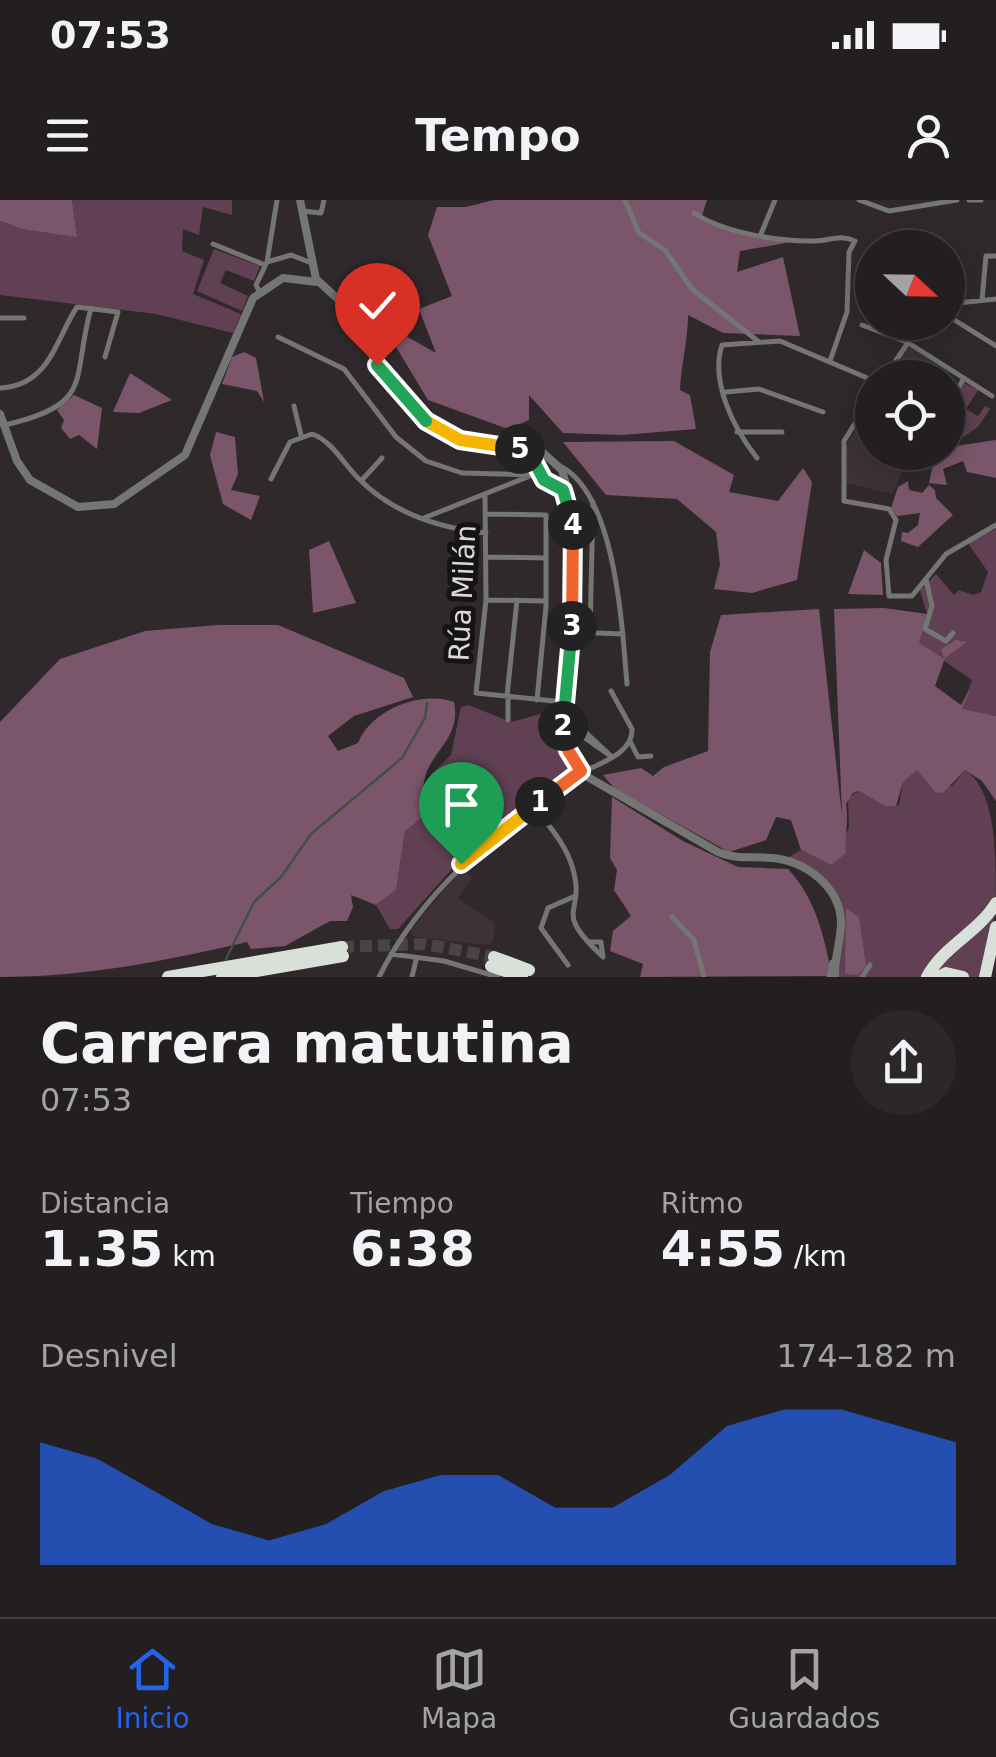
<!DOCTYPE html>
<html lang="es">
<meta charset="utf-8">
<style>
body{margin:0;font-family:"DejaVu Sans",sans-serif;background:#2b272a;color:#f1f3f6;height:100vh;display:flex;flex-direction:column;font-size:38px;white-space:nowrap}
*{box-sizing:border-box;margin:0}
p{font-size:32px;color:#a3a2a5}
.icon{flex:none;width:55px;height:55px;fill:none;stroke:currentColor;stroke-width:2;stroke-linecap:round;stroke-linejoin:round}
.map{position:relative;height:777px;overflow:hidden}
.panel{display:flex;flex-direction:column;background:#231f21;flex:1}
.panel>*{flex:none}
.needle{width:65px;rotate:112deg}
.buttons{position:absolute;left:855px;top:30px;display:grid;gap:20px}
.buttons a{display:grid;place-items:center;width:110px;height:110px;border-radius:50%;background:#231f21;box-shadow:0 5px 25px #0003,0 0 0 2px #403d3f;font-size:50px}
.pin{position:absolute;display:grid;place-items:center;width:85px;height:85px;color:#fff;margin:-102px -42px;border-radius:50% 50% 50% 0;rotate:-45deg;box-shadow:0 0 10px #0007}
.pin .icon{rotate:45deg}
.km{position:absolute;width:50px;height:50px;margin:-25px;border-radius:50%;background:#222;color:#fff;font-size:28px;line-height:50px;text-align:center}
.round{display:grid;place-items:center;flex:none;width:105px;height:105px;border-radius:52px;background:#2b272a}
.headline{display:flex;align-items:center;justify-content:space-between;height:170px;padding:0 40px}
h1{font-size:55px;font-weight:800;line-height:75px}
.metrics{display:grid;grid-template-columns:repeat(3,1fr);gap:15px;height:170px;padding:10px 40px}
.metrics div{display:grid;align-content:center}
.metrics b{font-size:50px;font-weight:800}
.metrics small{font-size:28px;font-weight:400}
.metrics p{font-size:28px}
.chart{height:280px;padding:20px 40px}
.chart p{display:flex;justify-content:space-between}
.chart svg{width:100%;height:180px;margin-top:10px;fill:#2563eb;opacity:.7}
.status{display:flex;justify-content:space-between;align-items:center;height:70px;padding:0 50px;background:#231f21;direction:ltr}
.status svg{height:28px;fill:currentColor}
header{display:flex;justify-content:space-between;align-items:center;height:130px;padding:0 40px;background:#231f21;font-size:45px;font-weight:800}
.tab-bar{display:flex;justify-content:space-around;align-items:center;height:140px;border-top:2px solid #403d3f;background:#231f21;font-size:28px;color:#a3a2a5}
.tab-bar a{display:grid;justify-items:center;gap:5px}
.tab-bar .current{color:#2563eb}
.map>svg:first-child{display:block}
.built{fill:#3e3238}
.green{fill:#604052}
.forest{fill:#7b566a}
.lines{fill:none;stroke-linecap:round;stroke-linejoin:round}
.stream{stroke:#425042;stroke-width:2.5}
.motorway-tunnel{stroke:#494346;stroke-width:12;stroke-dasharray:12 6;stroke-linecap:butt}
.minor{stroke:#737673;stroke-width:5}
.tertiary{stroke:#737673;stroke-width:8}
.motorway{stroke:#d9dfd9;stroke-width:12}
.split-1-casing{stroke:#fff;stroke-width:20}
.split-2-casing{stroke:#fff;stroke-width:20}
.split-3-casing{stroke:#fff;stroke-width:20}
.split-4-casing{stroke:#fff;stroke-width:20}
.split-5-casing{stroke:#fff;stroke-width:20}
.split-6-casing{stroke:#fff;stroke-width:20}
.split-7-casing{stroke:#fff;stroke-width:20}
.split-1{stroke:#f5b400;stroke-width:12}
.split-2{stroke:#f0652b;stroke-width:12}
.split-3{stroke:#22a559;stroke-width:12}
.split-4{stroke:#f0652b;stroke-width:12}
.split-5{stroke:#22a559;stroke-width:12}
.split-6{stroke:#f5b400;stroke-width:12}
.split-7{stroke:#22a559;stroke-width:12}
.labels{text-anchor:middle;stroke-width:10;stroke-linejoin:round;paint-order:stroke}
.street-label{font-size:28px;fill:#dbd8d9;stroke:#151314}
</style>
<div class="status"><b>07:53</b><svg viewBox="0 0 49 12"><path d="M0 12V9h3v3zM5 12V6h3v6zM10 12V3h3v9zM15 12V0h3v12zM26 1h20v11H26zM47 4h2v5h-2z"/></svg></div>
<header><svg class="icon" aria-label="menu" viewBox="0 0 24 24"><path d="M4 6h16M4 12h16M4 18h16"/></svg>Tempo<svg class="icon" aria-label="person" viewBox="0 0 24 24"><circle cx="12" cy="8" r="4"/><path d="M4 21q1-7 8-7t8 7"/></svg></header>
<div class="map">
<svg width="996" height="777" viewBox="0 0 996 777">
<rect width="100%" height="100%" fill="#2f292c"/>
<path class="built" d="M908,146L949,172L946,177L888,178Z
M872,201V252L912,253L892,294L846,283L845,248Z
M462,669L472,678L458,698L495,723L493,742L486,745L412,736L411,730Z"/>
<path class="green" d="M72,0H232V15L203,7L199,35L183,29L182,51L204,60L193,94L241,114L233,133L156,114L0,95V21L22,29L77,36Z
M214,49L260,66L254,81L226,70L220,83L248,96L242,111L197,91Z
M964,183L978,190L966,209L978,216L985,206L990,209L978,227L960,239L953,235L961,222L948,213V208Z
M996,329V516L961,510L972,480L918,443L927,414L920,390L936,374L954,395L959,390L973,395L981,392L988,372L968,343Z
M468,505L511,522L559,509V543L575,572L468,651L398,729H390L376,705L396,690L405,631L426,609L431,574L451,555L461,507Z
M917,570L929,584L952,586L965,570C996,590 996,654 996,696L924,777H839L837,696L787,658L801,650L831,665L849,627L848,598L859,591L885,606L899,605L903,582Z
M996,709L982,777H934L936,767Z"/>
<path class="forest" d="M0,0H72L77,37L22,29L0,21Z
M494,0H707L701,19L786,43L740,51L737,72L783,57L800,136L723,133L688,115C688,141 681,164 680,190L690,195L696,229L622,235L563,233L529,195V220L508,229L428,200L381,122L436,153L419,109L452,96L428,35L437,7H466Z
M244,152L256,158L264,202L257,191L222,184L232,157Z
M130,173L172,200L139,213L113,212Z
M74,195L102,208L97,249L79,235L70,239L61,228L64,220L57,210Z
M216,232L235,237L238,274L231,290L260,296L251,320L223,304L210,255Z
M996,240V278L967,272L963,261L943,269L947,285L929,283L933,264L912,256L948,252V247Z
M674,241L734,275L729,292L778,301L803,268L812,282L797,380L752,393L714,389L720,365L716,332L677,299L606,295L563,242Z
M908,281L909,290L922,293L929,285L935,290L936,298L953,315L918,347L901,341L902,332L908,333L918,325L920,313L897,316L891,308L898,287Z
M329,341L356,403L313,413L309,350Z
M864,350L881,363L883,395L848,394Z
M884,408L927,414L919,443L944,459L941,449L956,440L967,442L945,458L935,486L961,505L970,489L962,509L996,516V601L982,581L965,570L943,593L935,592L917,570L903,582L896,606H885L859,591L853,593L846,604C849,622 844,636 846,653L831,665L801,650L791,620L776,617L766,640L729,652L615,589L603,575L641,568L653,576L664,567L708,551L710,452L721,415L819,409L842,616L834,409Z
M218,425H278L404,478L413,497L354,516L328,536L338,551L358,543C371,510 421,490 454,502C461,538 433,549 425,577C422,589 422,605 421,618L405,631L396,690L376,705L351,695L353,707L347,721H330L285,746L251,749L247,742C165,761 84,777 0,777V522L60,459L145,431Z
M612,597L683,641L738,667L788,669C816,699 824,736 832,776L640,777L643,764L610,751L613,731L631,716L614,690L617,670L610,658Z
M846,708L859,717L866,766L858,775L845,774Z"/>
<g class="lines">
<path class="stream" d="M226,759L254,702L281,677L311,634L402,558L425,518L427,503"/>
<path class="motorway-tunnel" d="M342,747L425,744L494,757"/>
<path class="minor" d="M625,0L639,33L665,50L692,89L759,142
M859,0L889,11L957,0
M969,0H981
M303,11L321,13L324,0
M694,13C724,33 780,42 816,41C831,40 841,34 855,41L849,52L847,112L830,161
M761,34L775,0
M213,44L265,65
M267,62L291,55L314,64
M259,91L256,85L267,62L277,0
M982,100L986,56H996
M948,104L996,99
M948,116L996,146
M0,118H24
M862,125L907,142L992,196
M278,137L344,169L396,237L426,261L462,273L533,275
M884,178L922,122
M0,188C50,186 56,138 77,107L118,112L105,157
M726,192L759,189L823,212
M872,196L844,241V301L889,309L896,320L886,360L889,396H912L946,354L996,325
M294,206L301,235
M948,206L964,178
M5,225C96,204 71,180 91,108
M737,232H782
M757,258C734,229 710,182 722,145L780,141L872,180
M560,266C616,294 622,427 627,484
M271,279L290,242L312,234C332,241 343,263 358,278C392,313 438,328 486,333
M361,281L382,258
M485,294L486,400L476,493L563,502
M486,314L546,315V406L537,500
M424,318L530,276
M486,357L546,358
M926,379L932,406L925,429L946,441L953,433
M486,400L546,401
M572,432L623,434
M590,433L593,302
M507,496L517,400
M508,497V520
M581,528L612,557L585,538Z
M630,541L638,557L651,556
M534,606C548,625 565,643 572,666C588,717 549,706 603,757L601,742H588
M672,717L694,740L704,777
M391,754L444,761L498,777
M568,765L541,728L548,708L573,697
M379,777C421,692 495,633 570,579C588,566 633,558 632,529L611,491
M412,777L416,760
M829,777L832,762
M862,777L870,765"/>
<path class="tertiary" d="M300,0L316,79L351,111L377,165L417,213L440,232L460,240L541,251L562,270L572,306L574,371L563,505L568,551L586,576L718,652C737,660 753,656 772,658C806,661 840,687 841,722C841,741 834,758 835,777
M0,214L17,261L30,280L78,307L114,304L185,255L253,98L283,78L317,82
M519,248L531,254L541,277L569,300"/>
<path class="motorway" d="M494,757L529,770
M491,766L522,777
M168,777L342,747
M222,777L343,756
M927,777C943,746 978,733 996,703
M938,777L946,773L963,777
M985,777L996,727"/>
</g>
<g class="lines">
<defs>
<path id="split-1" d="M461,664L540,602"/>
<path id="split-2" d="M540,602L581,571L568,550L563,526"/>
<path id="split-3" d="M563,526L572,426"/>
<path id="split-4" d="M572,426L573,325"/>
<path id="split-5" d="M520,249L530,254L544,280L563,290L573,325"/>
<path id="split-6" d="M426,221L460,240L520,249"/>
<path id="split-7" d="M377,165L426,221"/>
</defs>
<use href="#split-1" class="split-1-casing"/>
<use href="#split-2" class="split-2-casing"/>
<use href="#split-3" class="split-3-casing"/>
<use href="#split-4" class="split-4-casing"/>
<use href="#split-5" class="split-5-casing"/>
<use href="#split-6" class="split-6-casing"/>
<use href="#split-7" class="split-7-casing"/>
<use href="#split-1" class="split-1"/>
<use href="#split-2" class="split-2"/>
<use href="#split-3" class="split-3"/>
<use href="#split-4" class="split-4"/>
<use href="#split-5" class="split-5"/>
<use href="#split-6" class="split-6"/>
<use href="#split-7" class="split-7"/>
</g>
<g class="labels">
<g class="street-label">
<text transform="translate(462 393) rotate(-87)" y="10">Rúa Milán</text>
</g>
</g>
</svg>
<div class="buttons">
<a><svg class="needle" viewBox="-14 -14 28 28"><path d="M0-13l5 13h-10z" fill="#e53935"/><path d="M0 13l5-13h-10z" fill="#a3a2a5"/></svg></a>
<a><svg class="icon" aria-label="locate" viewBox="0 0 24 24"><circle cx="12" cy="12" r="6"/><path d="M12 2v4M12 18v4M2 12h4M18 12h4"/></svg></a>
</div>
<div class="pin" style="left:461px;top:664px;background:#1e9e55"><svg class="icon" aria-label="arrive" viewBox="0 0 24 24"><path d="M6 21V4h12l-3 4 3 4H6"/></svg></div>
<div class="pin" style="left:377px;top:165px;background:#d93025"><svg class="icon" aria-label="check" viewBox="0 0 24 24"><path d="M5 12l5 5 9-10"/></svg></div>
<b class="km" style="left:540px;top:602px">1</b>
<b class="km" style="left:563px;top:526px">2</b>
<b class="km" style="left:572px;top:426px">3</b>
<b class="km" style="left:573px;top:325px">4</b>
<b class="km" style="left:520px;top:249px">5</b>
</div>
<section class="panel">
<div class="headline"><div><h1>Carrera matutina</h1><p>07:53</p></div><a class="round"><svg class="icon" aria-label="share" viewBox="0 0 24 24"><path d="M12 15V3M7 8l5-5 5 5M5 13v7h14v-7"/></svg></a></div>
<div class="metrics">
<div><p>Distancia</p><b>1.35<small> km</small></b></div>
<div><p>Tiempo</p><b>6:38</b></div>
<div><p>Ritmo</p><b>4:55<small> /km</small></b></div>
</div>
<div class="chart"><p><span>Desnivel</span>174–182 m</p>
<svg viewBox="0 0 160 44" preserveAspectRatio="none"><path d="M0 44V14L10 18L20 26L30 34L40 38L50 34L60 26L70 22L80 22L90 30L100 30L110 22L120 10L130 6L140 6L150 10L160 14V44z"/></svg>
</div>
</section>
<nav class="tab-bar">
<a class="current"><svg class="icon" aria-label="home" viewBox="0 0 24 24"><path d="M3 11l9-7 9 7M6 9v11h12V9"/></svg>Inicio</a>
<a><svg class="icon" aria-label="map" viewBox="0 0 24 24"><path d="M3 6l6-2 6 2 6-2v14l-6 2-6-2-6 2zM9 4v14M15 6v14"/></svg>Mapa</a>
<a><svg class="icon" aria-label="saved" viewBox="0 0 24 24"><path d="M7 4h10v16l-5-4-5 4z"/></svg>Guardados</a>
</nav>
